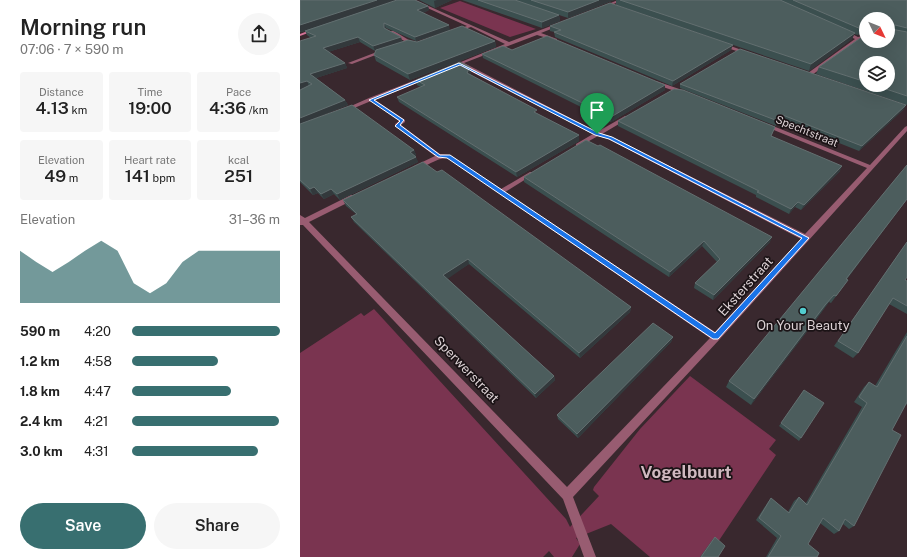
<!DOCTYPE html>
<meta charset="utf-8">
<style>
body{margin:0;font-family:"Public Sans",sans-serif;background:#f6f6f6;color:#222;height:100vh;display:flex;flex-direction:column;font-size:15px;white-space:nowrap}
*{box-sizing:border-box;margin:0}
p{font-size:13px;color:#767676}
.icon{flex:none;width:22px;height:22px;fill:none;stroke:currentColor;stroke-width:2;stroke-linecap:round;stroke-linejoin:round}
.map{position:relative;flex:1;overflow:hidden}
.sheet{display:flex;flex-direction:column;background:#fff;width:300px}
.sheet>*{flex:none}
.needle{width:26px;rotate:133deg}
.fabs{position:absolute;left:559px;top:12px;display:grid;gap:8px}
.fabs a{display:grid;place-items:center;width:36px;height:36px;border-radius:50%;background:#fff;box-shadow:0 4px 16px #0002;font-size:20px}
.pin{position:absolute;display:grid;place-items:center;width:34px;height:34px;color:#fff;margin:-41px -17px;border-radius:50% 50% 50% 0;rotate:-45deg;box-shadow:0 0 4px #0007}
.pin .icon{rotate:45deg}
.round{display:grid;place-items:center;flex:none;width:42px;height:42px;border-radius:21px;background:#f6f6f6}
.summary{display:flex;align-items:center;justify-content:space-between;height:68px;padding:0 20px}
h1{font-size:22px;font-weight:600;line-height:30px}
.metrics{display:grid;grid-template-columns:repeat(3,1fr);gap:6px;height:68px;padding:4px 20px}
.metrics div{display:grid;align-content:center;border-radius:4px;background:#f6f6f6;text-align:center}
.metrics b{font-size:17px;font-weight:600}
.metrics small{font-size:11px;font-weight:400}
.metrics p{font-size:11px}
.chart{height:112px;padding:8px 20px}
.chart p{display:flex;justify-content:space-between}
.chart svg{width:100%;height:72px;margin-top:4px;fill:#386f70;opacity:.7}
.button{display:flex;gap:8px;margin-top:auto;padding:8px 20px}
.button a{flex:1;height:46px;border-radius:24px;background:#386f70;color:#fff;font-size:16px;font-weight:600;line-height:46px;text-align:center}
.button a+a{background:#f6f6f6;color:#222}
ul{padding:0 20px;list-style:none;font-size:13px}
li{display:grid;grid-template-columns:64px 48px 1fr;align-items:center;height:30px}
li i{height:10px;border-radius:5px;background:#386f70}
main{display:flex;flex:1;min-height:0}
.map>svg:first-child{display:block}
.green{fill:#7a3450}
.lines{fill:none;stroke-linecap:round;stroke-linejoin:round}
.street{fill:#985c71;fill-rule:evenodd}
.secondary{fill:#d47398;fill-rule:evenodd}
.wall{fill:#3b4f4f;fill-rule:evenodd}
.shaded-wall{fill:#33393c}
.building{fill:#4c5d5d;stroke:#636f70}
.route{fill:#1a73e8;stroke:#fff;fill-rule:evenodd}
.poi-dot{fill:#52cdcf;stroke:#1b1316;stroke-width:1.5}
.labels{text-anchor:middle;stroke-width:3.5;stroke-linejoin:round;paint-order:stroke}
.far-street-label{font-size:11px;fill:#dcd1d4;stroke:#1b1316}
.street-label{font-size:13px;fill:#dcd1d4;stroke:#1b1316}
.poi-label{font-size:13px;fill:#dcd1d4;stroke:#1b1316}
.near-neighbourhood-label{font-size:17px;font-weight:bold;fill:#d0b9c0;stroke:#1b1316}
</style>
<main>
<section class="sheet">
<div class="summary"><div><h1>Morning run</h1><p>07:06 · 7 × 590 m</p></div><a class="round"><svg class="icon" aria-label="share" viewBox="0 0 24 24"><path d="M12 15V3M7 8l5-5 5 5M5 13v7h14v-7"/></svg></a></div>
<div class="metrics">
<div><p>Distance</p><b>4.13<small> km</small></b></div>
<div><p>Time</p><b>19:00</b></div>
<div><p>Pace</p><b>4:36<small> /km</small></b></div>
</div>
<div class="metrics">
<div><p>Elevation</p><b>49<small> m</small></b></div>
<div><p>Heart rate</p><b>141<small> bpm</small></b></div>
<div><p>kcal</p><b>251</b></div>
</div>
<div class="chart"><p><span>Elevation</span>31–36 m</p>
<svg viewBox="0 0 160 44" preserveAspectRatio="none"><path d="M0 44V12L10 19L20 25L30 19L40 12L50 6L60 12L70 32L80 38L90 32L100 19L110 12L120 12L130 12L140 12L150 12L160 12V44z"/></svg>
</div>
<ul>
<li><b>590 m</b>4:20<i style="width:100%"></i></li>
<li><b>1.2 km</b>4:58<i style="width:58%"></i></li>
<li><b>1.8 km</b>4:47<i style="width:67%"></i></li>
<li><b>2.4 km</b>4:21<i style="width:99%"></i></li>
<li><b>3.0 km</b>4:31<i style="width:85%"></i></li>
</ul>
<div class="button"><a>Save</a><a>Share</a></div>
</section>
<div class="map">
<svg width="607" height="557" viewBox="0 0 607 557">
<rect width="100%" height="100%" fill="#39282e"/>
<path class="green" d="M160,1L236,29L210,37L140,8Z
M74,309L266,519L270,527L299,496L293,490L294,487L340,429L390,376L476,440L469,449L476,455L408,557H350L311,524L276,538L280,544L272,557H254L249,551L243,557H0V353L61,313L64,316Z"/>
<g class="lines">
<path class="street" d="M110,0H115L209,42L259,23H261V25L241,33L257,39V41L237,35L164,63L297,132L325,116H329V118L302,134L312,137L505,234L567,168L464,126V124H468L570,165L605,127L607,126V131L419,340L273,497L296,557H284L263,499L3,225H0V215L5,218L51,195H55V199L9,222L267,487L410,338L147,158C135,158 125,169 114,168V166L135,156L95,126V124L99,121L71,101L47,111L42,110L69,98L123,77H127V79L75,100L105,120V122L101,125L140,154L150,155L201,189L230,172H234V174L205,192L415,332L501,239L308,139L298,136L280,146H276V144L293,134L156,64L205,44L171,27L154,32V30L167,26Z
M318,0H323L304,8L301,7Z
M90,31H94L112,42L108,43L90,33Z
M542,31H546L558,37L566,35V37L560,40L512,75H508V73L555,39L542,33Z
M421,44H425L450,53L446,54L421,46Z
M82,50L86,51L52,64L48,63Z
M356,81L385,91L386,92L381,93L354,84L353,83Z"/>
<path class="secondary" d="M13,29L16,30L0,36V34Z"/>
</g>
<path class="wall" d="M0,0L128,6L129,10L123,13L150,30L116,41L86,28V29L101,37L102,42L195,41L196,47L110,80L76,61L74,55L76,51H75L60,42L28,52L45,63L47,68L16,78L45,100L48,105L0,124L4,88L11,38L7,35L5,31L1,32H0Z
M119,0H152L135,8Z
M162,0H314L268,18L259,15L260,21L242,28Z
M316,0H607V105L516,74L519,67L588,41L566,19V34L558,35L554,34L552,39L509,71L316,5ZM566,63L588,85H566Z
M250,26L431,50L372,86L255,37L254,32L250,31Z
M212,50L365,85V90L311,122L183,58L182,54Z
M171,72L170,74L238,114L279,135V141L217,177L99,102L97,97L121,87L117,85L116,80Z
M380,84L606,105L603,110L559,151L479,119L476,126L380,88Z
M318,121L472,136L540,171L501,210L495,207L489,214L456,197V195L318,126Z
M0,124L114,150L116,155L115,156L118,162L40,200L34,194L24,199L18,193L13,195L0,182Z
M607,165V199L547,279L548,280L531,303L529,302L521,313L451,405L426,387L429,381Z
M137,172L331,307L330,312L280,358L169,264L147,278L254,376L255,380L236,398L54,222L51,217L56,214L46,206L43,200Z
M224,177L470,242L413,300L394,288L395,283L417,262L402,246L369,277L224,182Z
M607,242L605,280L607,281V314L589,304L558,353L553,358L534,346Z
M607,332V405L606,404L592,430L554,526L549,529L543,524L539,531L534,534L520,523L508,544L517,557H466L477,538L456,520L468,502L471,498L488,512L494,501L499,497L506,503L562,407L554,402L564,387L569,382L575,386Z
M373,337L371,342L278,438L258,419L257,415Z
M504,390L501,438L499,441L479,426Z
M415,537L418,557H400L413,539Z"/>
<path class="shaded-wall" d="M77,0H97L1,32L0,31V25Z
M137,0H152L135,8L134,1Z
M299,0H314L268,18V12Z
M128,6L129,10L119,15L117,10Z
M259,15L260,21L242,28V22Z
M84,23L86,28L85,32L84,28Z
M149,25L150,30L116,41L115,37Z
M566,28V34L558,35L561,29Z
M555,33L552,39L509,71L511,64Z
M58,37L60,42L25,53L23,48Z
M101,37L102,42L75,51L73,46Z
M195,41L196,47L110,80L108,74Z
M433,45L431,50L372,86L373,81Z
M45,63L47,68L13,79L10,74Z
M170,67L171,72L168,77L167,73Z
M7,81L9,86L0,90V83Z
M365,85V90L311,122V117Z
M45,100L48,105L0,124V118Z
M606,105L603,110L559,151L562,146Z
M279,135V141L217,177L216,172Z
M114,150L116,155L112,157L110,152Z
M116,157L118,162L40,200L37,194Z
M542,166L540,171L501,210L504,205Z
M14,187L18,193L13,195L10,189Z
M31,189L34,194L24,199L21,194Z
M607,199L541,286L546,279Z
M498,202L495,207L489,214L491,209Z
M472,237L470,242L413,300L414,295Z
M404,241L402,246L369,277L370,272Z
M168,259L169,264L146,280L143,275Z
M534,295L529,302L451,405L454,399Z
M331,307L330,312L280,358L279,353Z
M373,337L371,342L278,438L277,434Z
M254,376L255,380L236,398L235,394Z"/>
<path class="building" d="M0,0H77L0,25Z
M97,0H115L128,6L117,10L149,25L115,37L84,23V28L101,37L73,46L58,37L23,48L45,63L10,74L45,100L0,118V90L12,84L7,81L0,83V41L16,36L5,31Z
M178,0H215L259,15L242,22Z
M231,0H299L268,12Z
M320,0H480L555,33L511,64Z
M493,0H607V28L591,24L589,26L591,29L607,32V96L574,85H588V63H566V82L519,67L566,34V41H588V19H566V28L561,29Z
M310,3L433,45L373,81L254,32L261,30L250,26Z
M162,26L195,41L108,74L74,55L76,50L108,40L117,42Z
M247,36L365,85L311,117L182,54L203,46L212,50Z
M440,49L606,105L562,146L480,114L478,121L380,84Z
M160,62L170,67L167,73L237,110L234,112L279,135L216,172L97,97L125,85L116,80Z
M374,89L383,90L475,127L471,136L542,166L504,205L498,202L491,209L457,192L459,191L318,121Z
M52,105L114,150L110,152L116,157L37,194L31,189L21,194L14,187L10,189L0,180V124Z
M286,140L298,146L300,145L472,237L414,295L395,283L420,259L404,241L370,272L224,177Z
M123,162L137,172L142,170L331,307L279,353L168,259L143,275L254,376L235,394L51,217L57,214L43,200Z
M607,165V199L546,279L548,280L536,296L534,295L525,305L454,399L429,381Z
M607,242V277L605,280L607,281V306L593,298L558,353L538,341Z
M353,323L373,337L277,434L257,415Z
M607,336V402L592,430L601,435L554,526L545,519L539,531L523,518L508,544L519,553L517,557H468L481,536L459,518L471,498L489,513L499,497L507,505L567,403L559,397L569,382L577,387Z
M504,390L524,403L501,438L481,423Z
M415,537L425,546L418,557H401Z"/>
<path class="route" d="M159,63L299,133L312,137L509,238L418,339H413L147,158L138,157L95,126L100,121L69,100ZM160,65L295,135L309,139L502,238L415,333L150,155H140L100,125L104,120L74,100Z"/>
<circle class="poi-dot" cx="503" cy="311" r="4"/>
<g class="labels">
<g class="far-street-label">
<text transform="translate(507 131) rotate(22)" y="4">Spechtstraat</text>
</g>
<g class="street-label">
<text transform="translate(445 286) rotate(-48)" y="5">Eksterstraat</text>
<text transform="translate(167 369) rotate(46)" y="5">Sperwerstraat</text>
</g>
<g class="poi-label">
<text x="503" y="330">On Your Beauty</text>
</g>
<g class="near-neighbourhood-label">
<text x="386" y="478">Vogelbuurt</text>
</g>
</g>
</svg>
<div class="fabs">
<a><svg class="needle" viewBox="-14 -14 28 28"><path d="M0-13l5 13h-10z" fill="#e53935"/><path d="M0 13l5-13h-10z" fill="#767676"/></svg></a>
<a><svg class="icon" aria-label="layers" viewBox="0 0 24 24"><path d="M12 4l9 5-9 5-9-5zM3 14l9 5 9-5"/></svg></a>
</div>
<div class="pin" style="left:297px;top:134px;background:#1e9e55"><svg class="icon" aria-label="arrive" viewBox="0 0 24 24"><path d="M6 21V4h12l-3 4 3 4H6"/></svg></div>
</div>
</main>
